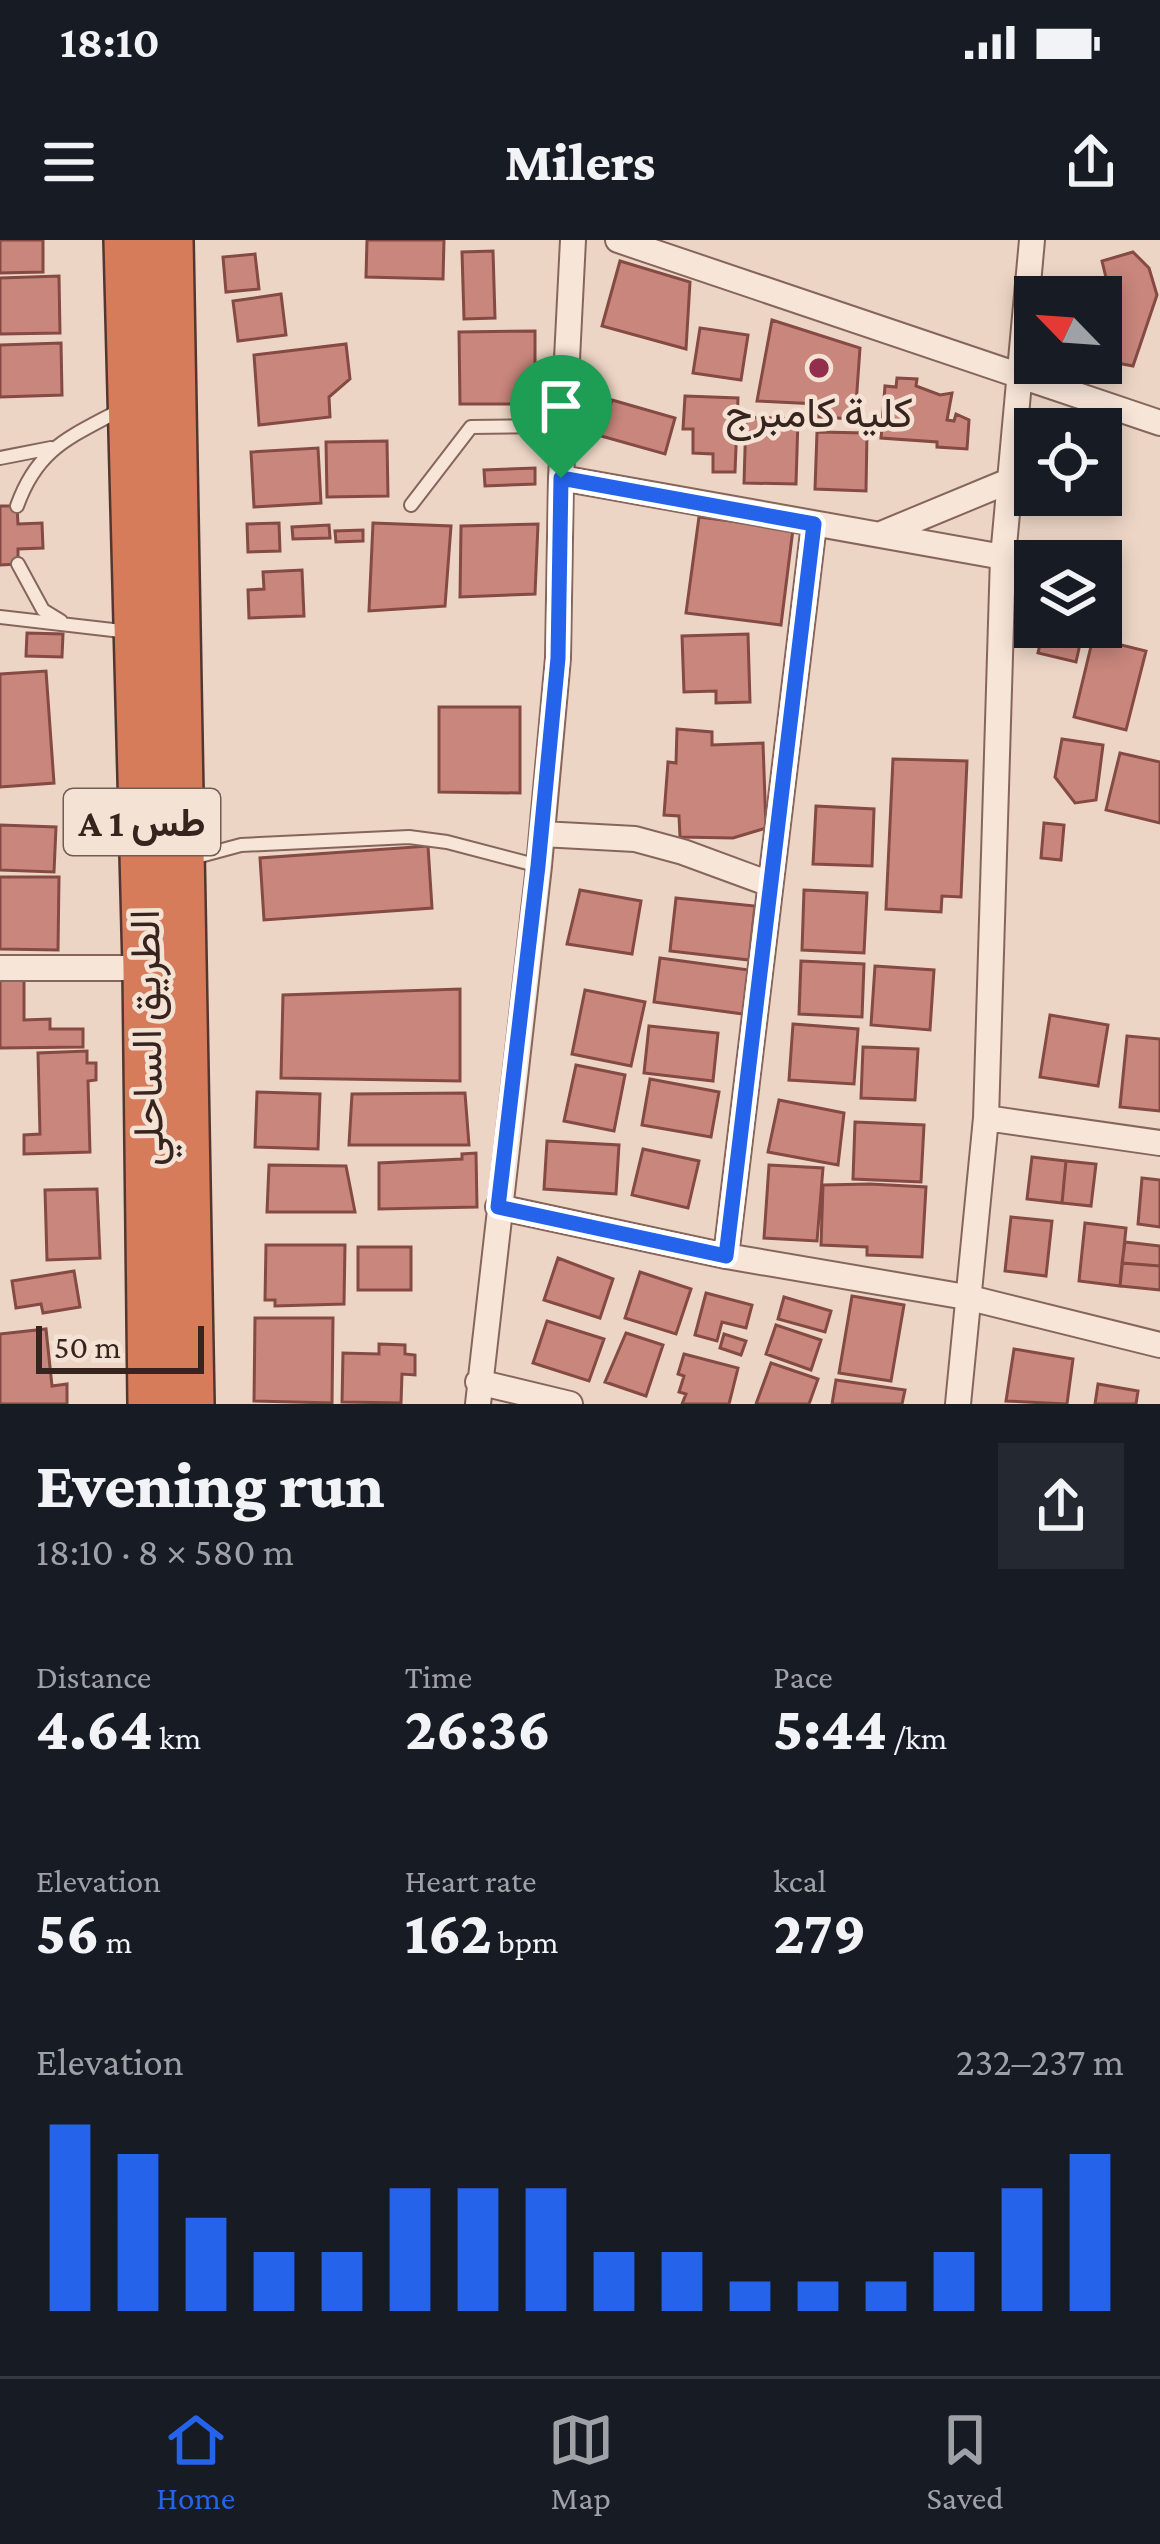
<!DOCTYPE html>
<meta charset="utf-8">
<style>
body{margin:0;font-family:"Crimson Pro",Vazirmatn,serif;background:#242831;color:#f1f3f6;height:100vh;display:flex;flex-direction:column;font-size:45px;white-space:nowrap}
*{box-sizing:border-box;margin:0}
p{font-size:39px;color:#9ea1a6}
.icon{flex:none;width:66px;height:66px;fill:none;stroke:currentColor;stroke-width:2;stroke-linecap:round;stroke-linejoin:round}
.map{position:relative;height:1164px;overflow:hidden}
.details{display:flex;flex-direction:column;background:#171b24;flex:1}
.details>*{flex:none}
.needle{width:78px;rotate:295deg}
.controls{position:absolute;left:1014px;top:36px;display:grid;gap:24px}
.controls a{display:grid;place-items:center;width:108px;height:108px;border-radius:0px;background:#171b24;box-shadow:0 6px 18px #0003;font-size:60px}
.scale{position:absolute;left:36px;bottom:30px;width:168px;box-sizing:border-box;padding-left:12px;border:6px solid #37241f;border-top:0;font-size:33px;line-height:42px;white-space:nowrap;color:#37241f;-webkit-text-stroke:9px #f4e2d4;paint-order:stroke}
.pin{position:absolute;display:grid;place-items:center;width:102px;height:102px;color:#fff;margin:-123px -51px;border-radius:50% 50% 50% 0;rotate:-45deg;box-shadow:0 0 12px #0007}
.pin .icon{rotate:45deg}
.round{display:grid;place-items:center;flex:none;width:126px;height:126px;border-radius:0px;background:#242831}
.headline{display:flex;align-items:center;justify-content:space-between;height:204px;padding:0 36px}
h1{font-size:66px;font-weight:800;line-height:90px}
.figures{display:grid;grid-template-columns:repeat(3,1fr);gap:18px;height:204px;padding:12px 36px}
.figures div{display:grid;align-content:center}
.figures b{font-size:60px;font-weight:800}
.figures small{font-size:33px;font-weight:400}
.figures p{font-size:33px}
.chart{height:336px;padding:24px 36px}
.chart p{display:flex;justify-content:space-between}
.chart svg{width:100%;height:216px;margin-top:12px;stroke:#2563eb;stroke-width:6}
.status{display:flex;justify-content:space-between;align-items:center;height:84px;padding:0 60px;background:#171b24;direction:ltr}
.status svg{height:33px;fill:currentColor}
header{display:flex;justify-content:space-between;align-items:center;height:156px;padding:0 36px;background:#171b24;font-size:54px;font-weight:800}
.dock{display:flex;justify-content:space-around;align-items:center;height:168px;border-top:3px solid #363941;background:#171b24;font-size:33px;color:#9ea1a6}
.dock a{display:grid;justify-items:center;gap:6px}
.dock .selected{color:#2563eb}
.map>svg:first-child{display:block}
.building{fill:#c8867c;stroke:#844a43;stroke-width:3}
.lines{fill:none;stroke-linecap:round;stroke-linejoin:round}
.lane-casing{stroke:#86665c;stroke-width:16}
.street-casing{stroke:#86665c;stroke-width:28}
.highway-casing{stroke:#543630;stroke-width:50}
.lane{stroke:#f7e5d8;stroke-width:12}
.street{stroke:#f7e5d8;stroke-width:24}
.highway{stroke:#d77c5a;stroke-width:45}
.route-casing{stroke:#fff;stroke-width:24}
.route{stroke:#2563eb;stroke-width:15}
.poi-dot{fill:#922f4c;stroke:#f4e2d4;stroke-width:4.5}
.labels{text-anchor:middle;stroke-width:9;stroke-linejoin:round;paint-order:stroke}
.shield{fill:#f4e2d4;stroke:#705d55;stroke-width:3}
.shield-label{font-size:39px;font-weight:bold;fill:#37241f}
.poi-label{font-size:42px;fill:#37241f;stroke:#f4e2d4}
.street-label{font-size:42px;fill:#37241f;stroke:#f4e2d4}
</style>
<div class="status"><b>18:10</b><svg viewBox="0 0 49 12"><path d="M0 12V9h3v3zM5 12V6h3v6zM10 12V3h3v9zM15 12V0h3v12zM26 1h20v11H26zM47 4h2v5h-2z"/></svg></div>
<header><svg class="icon" aria-label="menu" viewBox="0 0 24 24"><path d="M4 6h16M4 12h16M4 18h16"/></svg>Milers<svg class="icon" aria-label="share" viewBox="0 0 24 24"><path d="M12 15V3M7 8l5-5 5 5M5 13v7h14v-7"/></svg></header>
<div class="map">
<svg width="1160" height="1164" viewBox="0 0 1160 1164">
<rect width="100%" height="100%" fill="#ecd5c5"/>
<path class="building" d="M0,0H43V32L0,33Z
M367,0H444L443,39L366,37Z
M493,11L495,78L464,79L462,12Z
M1133,12L1149,28L1157,55L1133,126L1101,120V73L1110,54L1102,21Z
M255,14L259,49L226,52L223,17Z
M620,21L690,42L686,109L602,86Z
M59,36L60,93L0,94V38Z
M281,54L286,95L238,101L233,61Z
M772,80L860,108L855,179L817,177L818,164L757,161Z
M700,88L748,95L741,140L693,133Z
M535,91V164H460L459,92Z
M61,103L62,155L0,157V105Z
M346,104L350,139L329,157L330,177L259,185L254,115Z
M897,138L917,139L916,146L940,155L952,153L947,180L954,181L956,174L969,180L967,209L937,207V202L881,198L885,146L896,147Z
M685,156L738,158L735,232H713V214L693,213V189H683Z
M612,160L675,178L665,214L601,196Z
M746,177L798,179L796,244L744,243Z
M817,192L867,193L866,251L815,249Z
M387,201L388,256L327,257L326,202Z
M318,208L321,263L254,267L251,212Z
M535,228V244L485,246L484,230Z
M0,266H17L18,284L42,283L43,308L18,309V324L0,325Z
M699,277L793,289L781,385L686,373Z
M279,283L280,311L248,312L247,284Z
M373,283L451,286L445,366L369,371Z
M538,284L535,354L460,357L461,286Z
M329,285L330,298L293,299L292,287Z
M363,290V301L336,302L335,291Z
M302,330L304,376L249,378L248,350L264,349L263,332Z
M1044,387L1082,395L1076,422L1038,413Z
M27,393L63,394L62,417L26,416Z
M748,394L750,462L716,463V451L684,452L682,396Z
M1093,398L1146,411L1126,490L1074,477Z
M46,431L54,543L0,547V434Z
M439,467H520V553L439,552Z
M677,489L712,492V505L763,503L766,588L733,598L680,597L679,576L664,575L668,522L676,523Z
M1062,499L1103,505L1096,560L1075,563L1055,537Z
M1120,513L1160,522V583L1106,570Z
M893,519L967,521L961,657L942,656L941,672L886,669Z
M816,566L874,569L872,626L813,624Z
M1044,583L1064,585L1061,620L1041,618Z
M0,585L56,587L54,632L0,630Z
M428,606L432,668L264,680L260,618Z
M0,637H59L58,710L0,709Z
M580,650L641,661L632,714L567,704Z
M804,650L867,653L864,713L802,710Z
M676,658L755,666L749,720L670,711Z
M660,718L749,730L743,774L654,762Z
M801,721L864,724L862,777L799,774Z
M875,726L934,730L930,790L871,785Z
M0,732H24V780L50,779V789H83V807L0,808Z
M460,749V841L281,838L283,755Z
M585,750L645,762L631,826L572,814Z
M1050,775L1108,785L1098,846L1040,837Z
M793,784L858,789L854,844L789,840Z
M649,786L718,793L713,841L644,833Z
M1127,796L1160,799V871L1120,867Z
M863,807L918,809L915,860L861,858Z
M87,811V823H96V840L88,841L90,912L24,914V895L40,894L38,813Z
M576,825L625,835L614,891L564,881Z
M650,839L719,852L711,897L642,885Z
M257,852L320,854L318,909L255,907Z
M465,853L469,905H349L352,854Z
M779,860L844,873L838,925L768,912Z
M855,882L924,885L921,942L853,939Z
M547,901L619,905L616,954L544,949Z
M643,909L699,921L688,968L632,955Z
M476,913L477,967L379,969V923L462,919V914Z
M1032,917L1066,921L1062,963L1027,959Z
M1066,921L1096,924L1091,966L1062,963Z
M269,925L346,926L355,972H267Z
M769,925L823,928L817,1001L764,998Z
M1142,938L1160,940V987L1138,984Z
M870,944L926,947L922,1017L867,1015V1007L821,1005L823,945Z
M97,949L100,1018L47,1020L45,950Z
M1011,977L1052,981L1046,1036L1005,1031Z
M1085,983L1126,988L1120,1046L1079,1041Z
M1125,1002L1160,1006V1026L1122,1023Z
M266,1005H345L344,1064L275,1066V1060H265Z
M358,1007H411V1050H358Z
M558,1018L613,1039L600,1078L544,1060Z
M1122,1023L1160,1026V1050L1120,1046Z
M74,1031L80,1067L43,1073L41,1064L16,1068L12,1041Z
M640,1032L691,1049L676,1094L625,1078Z
M706,1053L752,1065L746,1088L722,1082L717,1101L695,1095Z
M852,1056L904,1065L891,1141L839,1133Z
M784,1057L831,1071L825,1092L778,1079Z
M255,1078H333L332,1163L254,1161Z
M547,1081L604,1099L589,1141L533,1123Z
M776,1085L821,1100L811,1130L766,1114Z
M46,1089L52,1146L67,1144V1164H0V1094Z
M626,1093L663,1105L646,1156L605,1142Z
M724,1094L746,1101L741,1115L720,1108Z
M379,1104L405,1105V1114L415,1115V1135L402,1134L401,1163L342,1162L343,1113L379,1114Z
M1014,1109L1073,1119L1067,1164L1006,1161Z
M684,1114L738,1128L729,1164H682L686,1154L679,1152L684,1136L678,1134Z
M771,1123L818,1139L809,1164H756Z
M836,1140L905,1150L902,1164H832Z
M1098,1144L1138,1151L1136,1164H1095Z"/>
<g class="lines">
<defs>
<path id="lane" d="M0,218L51,208
M411,265L471,187L562,186
M17,266C38,207 71,197 122,169
M18,324L43,370L61,381
M0,377L130,392
M189,619L241,605L409,597L447,602L539,626"/>
<path id="street" d="M618,0L1160,183
M561,238L1003,317
M881,294L1009,241
M542,594L635,599L683,612L770,644
M0,728H146
M986,878L1160,903
M498,967L726,1016L966,1057L1160,1105
M726,1016L814,284
M478,1142L570,1164
M478,1164L539,626L558,418L561,238L573,0
M958,1164L986,878L1003,317L1032,0"/>
<path id="highway" d="M127,0L146,728L151,1164
M170,0L191,1164"/>
</defs>
<use href="#lane" class="lane-casing"/>
<use href="#street" class="street-casing"/>
<use href="#highway" class="highway-casing"/>
<use href="#lane" class="lane"/>
<use href="#street" class="street"/>
<use href="#highway" class="highway"/>
</g>
<g class="lines">
<defs>
<path id="route" d="M561,238L814,284L726,1016L498,967L538,626L558,418Z"/>
</defs>
<use href="#route" class="route-casing"/>
<use href="#route" class="route"/>
</g>
<circle class="poi-dot" cx="819" cy="128" r="12"/>
<g class="labels">
<rect class="shield" x="64" y="549" width="156" height="66" rx="9"/>
<g class="shield-label">
<text x="142" y="596">A 1 طس</text>
</g>
<g class="poi-label">
<text x="819" y="187">كلية كامبرج</text>
</g>
<g class="street-label">
<text transform="translate(146 798) rotate(-91)" y="15">الطريق الساحلي</text>
</g>
</g>
</svg>
<div class="controls">
<a><svg class="needle" viewBox="-14 -14 28 28"><path d="M0-13l5 13h-10z" fill="#e53935"/><path d="M0 13l5-13h-10z" fill="#9ea1a6"/></svg></a>
<a><svg class="icon" aria-label="locate" viewBox="0 0 24 24"><circle cx="12" cy="12" r="6"/><path d="M12 2v4M12 18v4M2 12h4M18 12h4"/></svg></a>
<a><svg class="icon" aria-label="layers" viewBox="0 0 24 24"><path d="M12 4l9 5-9 5-9-5zM3 14l9 5 9-5"/></svg></a>
</div>
<div class="scale">50 m</div>
<div class="pin" style="left:561px;top:238px;background:#1e9e55"><svg class="icon" aria-label="arrive" viewBox="0 0 24 24"><path d="M6 21V4h12l-3 4 3 4H6"/></svg></div>
</div>
<section class="details">
<div class="headline"><div><h1>Evening run</h1><p>18:10 · 8 × 580 m</p></div><a class="round"><svg class="icon" aria-label="share" viewBox="0 0 24 24"><path d="M12 15V3M7 8l5-5 5 5M5 13v7h14v-7"/></svg></a></div>
<div class="figures">
<div><p>Distance</p><b>4.64<small> km</small></b></div>
<div><p>Time</p><b>26:36</b></div>
<div><p>Pace</p><b>5:44<small> /km</small></b></div>
</div>
<div class="figures">
<div><p>Elevation</p><b>56<small> m</small></b></div>
<div><p>Heart rate</p><b>162<small> bpm</small></b></div>
<div><p>kcal</p><b>279</b></div>
</div>
<div class="chart"><p><span>Elevation</span>232–237 m</p>
<svg viewBox="0 0 160 44" preserveAspectRatio="none"><path d="M5 44V6M15 44V12M25 44V25M35 44V32M45 44V32M55 44V19M65 44V19M75 44V19M85 44V32M95 44V32M105 44V38M115 44V38M125 44V38M135 44V32M145 44V19M155 44V12"/></svg>
</div>
</section>
<nav class="dock">
<a class="selected"><svg class="icon" aria-label="home" viewBox="0 0 24 24"><path d="M3 11l9-7 9 7M6 9v11h12V9"/></svg>Home</a>
<a><svg class="icon" aria-label="map" viewBox="0 0 24 24"><path d="M3 6l6-2 6 2 6-2v14l-6 2-6-2-6 2zM9 4v14M15 6v14"/></svg>Map</a>
<a><svg class="icon" aria-label="saved" viewBox="0 0 24 24"><path d="M7 4h10v16l-5-4-5 4z"/></svg>Saved</a>
</nav>
